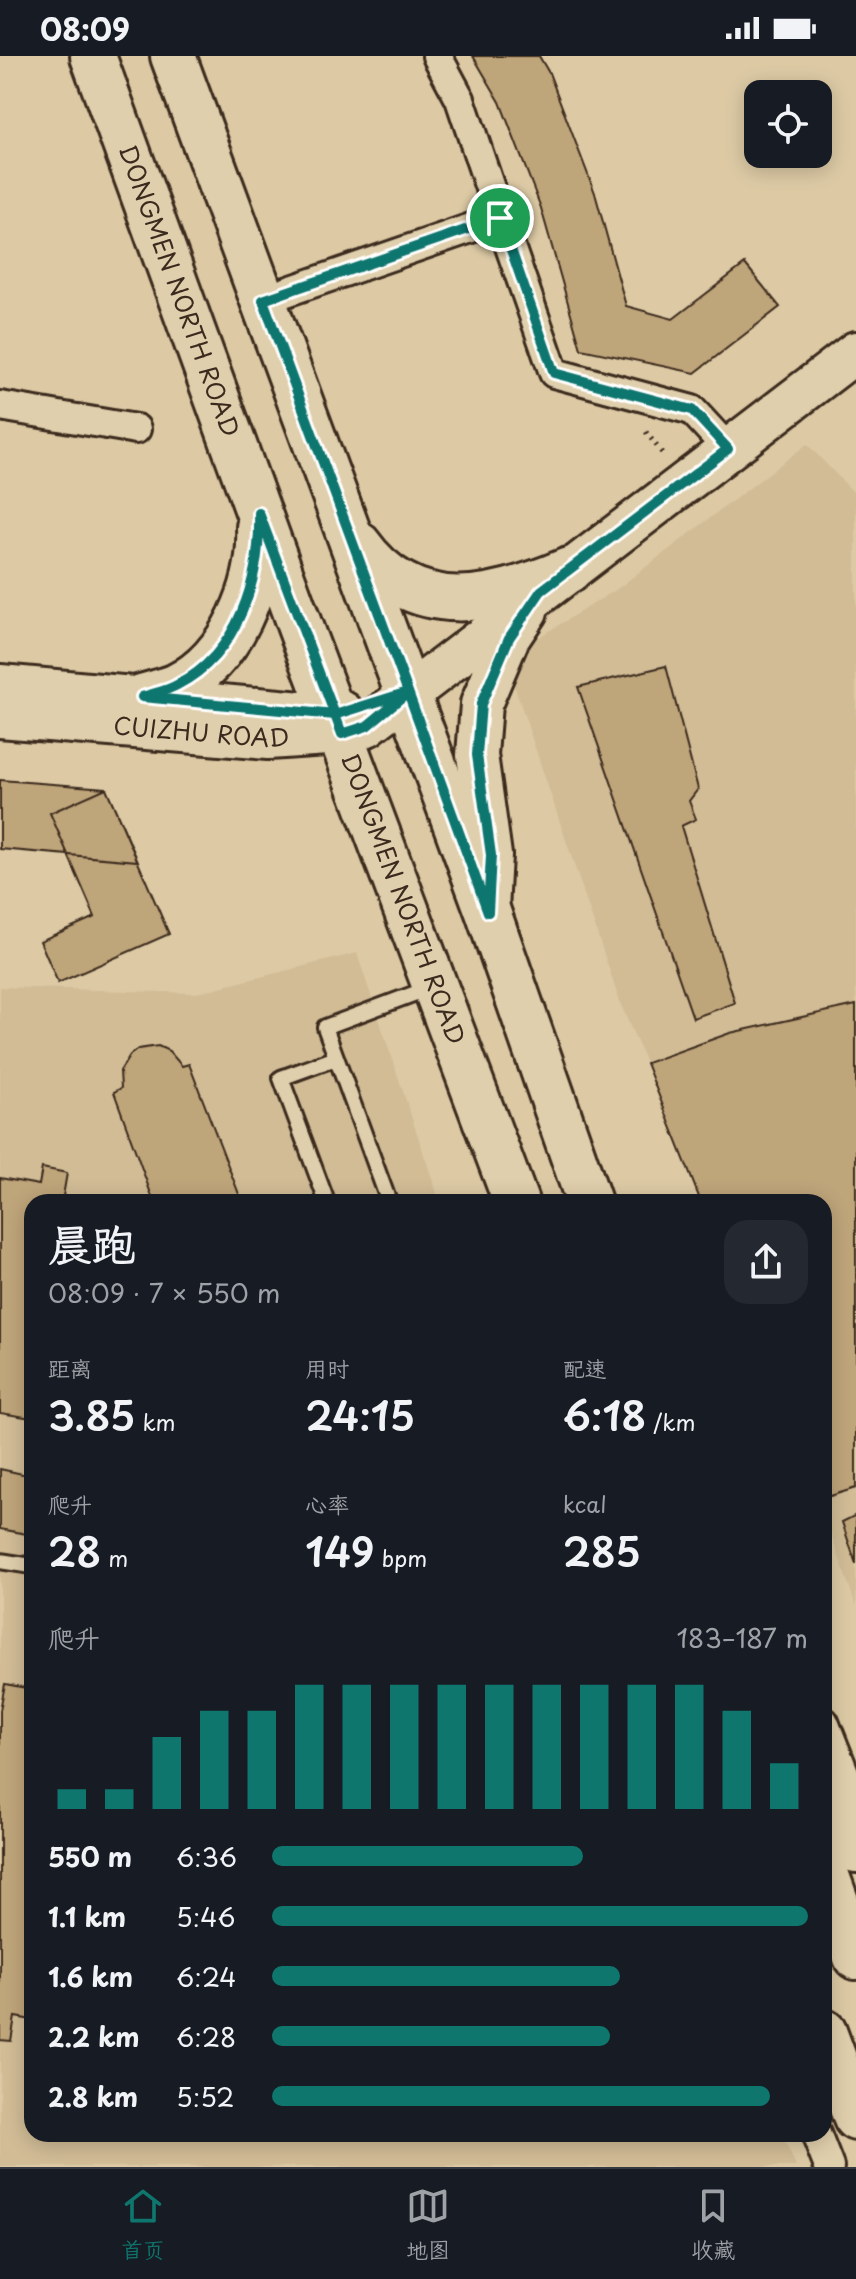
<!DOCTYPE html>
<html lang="zh">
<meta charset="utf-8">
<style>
body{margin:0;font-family:"Playpen Sans","LXGW WenKai TC",sans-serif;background:#242831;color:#f1f3f6;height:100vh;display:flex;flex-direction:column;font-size:30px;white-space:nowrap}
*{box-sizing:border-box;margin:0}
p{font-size:26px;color:#9ea1a6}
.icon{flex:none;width:44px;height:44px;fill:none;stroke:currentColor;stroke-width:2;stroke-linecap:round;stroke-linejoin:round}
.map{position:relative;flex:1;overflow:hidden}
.panel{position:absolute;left:24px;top:1138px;width:808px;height:948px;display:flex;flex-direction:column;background:#171b24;border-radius:24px;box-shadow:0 4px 20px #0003}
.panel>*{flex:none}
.controls{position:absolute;left:744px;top:24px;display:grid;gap:16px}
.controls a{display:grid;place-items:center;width:88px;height:88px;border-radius:16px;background:#171b24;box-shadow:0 4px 20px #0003;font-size:40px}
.pin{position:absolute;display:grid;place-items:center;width:68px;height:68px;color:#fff;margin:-34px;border:4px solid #fff;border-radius:50%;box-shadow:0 2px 8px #0007}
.round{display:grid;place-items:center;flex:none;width:84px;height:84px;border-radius:24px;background:#242831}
.overview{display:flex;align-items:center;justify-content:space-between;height:136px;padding:0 24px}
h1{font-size:44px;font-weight:600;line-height:60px}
.stats{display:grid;grid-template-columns:repeat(3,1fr);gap:12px;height:136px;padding:8px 24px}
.stats div{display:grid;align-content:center}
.stats b{font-size:40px;font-weight:600}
.stats small{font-size:22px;font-weight:400}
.stats p{font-size:22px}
.chart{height:224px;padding:16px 24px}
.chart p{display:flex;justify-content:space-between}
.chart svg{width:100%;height:144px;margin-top:8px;stroke:#0f766e;stroke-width:6}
ul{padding:0 24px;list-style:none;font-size:26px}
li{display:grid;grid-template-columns:128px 96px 1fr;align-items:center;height:60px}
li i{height:20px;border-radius:10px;background:#0f766e}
.status{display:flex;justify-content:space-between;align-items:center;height:56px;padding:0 40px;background:#171b24;direction:ltr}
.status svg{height:22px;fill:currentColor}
.dock{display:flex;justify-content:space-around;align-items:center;height:112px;border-top:2px solid #363941;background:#171b24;font-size:22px;color:#9ea1a6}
.dock a{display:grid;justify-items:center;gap:4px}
.dock .on{color:#0f766e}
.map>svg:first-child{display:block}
.built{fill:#d1bc96}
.building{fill:#bfa57a;stroke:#3b2a1e;stroke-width:2}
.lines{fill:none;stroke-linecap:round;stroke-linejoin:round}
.lane-casing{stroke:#3b2a1e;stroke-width:20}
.street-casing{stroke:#3b2a1e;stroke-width:34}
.secondary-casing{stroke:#3b2a1e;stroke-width:46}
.primary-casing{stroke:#3b2a1e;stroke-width:50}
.path{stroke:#3b2a1e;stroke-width:5;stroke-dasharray:2 6;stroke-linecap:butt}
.lane{stroke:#e0cfac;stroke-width:14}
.street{stroke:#e0cfac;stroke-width:28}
.secondary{stroke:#e0cfac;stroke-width:40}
.primary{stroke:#e0cfac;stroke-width:44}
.route-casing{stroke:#fff;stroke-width:16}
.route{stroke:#0f766e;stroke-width:10}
.labels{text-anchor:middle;stroke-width:6;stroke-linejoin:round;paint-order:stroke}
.street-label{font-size:24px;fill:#3b2a1e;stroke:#e0cfac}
</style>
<div class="status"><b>08:09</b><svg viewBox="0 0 49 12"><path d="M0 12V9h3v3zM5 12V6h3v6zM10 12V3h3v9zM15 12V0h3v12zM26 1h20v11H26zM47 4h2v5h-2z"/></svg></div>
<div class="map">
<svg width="856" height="2111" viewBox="0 0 856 2111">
<rect width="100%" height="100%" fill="#ddcaa5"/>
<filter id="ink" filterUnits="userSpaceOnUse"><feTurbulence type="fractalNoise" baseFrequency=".0125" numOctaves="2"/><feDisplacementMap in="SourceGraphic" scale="16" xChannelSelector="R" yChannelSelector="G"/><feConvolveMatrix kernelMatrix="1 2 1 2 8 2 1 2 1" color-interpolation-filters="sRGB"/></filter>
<g filter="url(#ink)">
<path class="built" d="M807,388L856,439V949L730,977L646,1007L621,949L505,602L617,533Z
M357,897L440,1146H32V2078H782L796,2111H0V931L196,937Z
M856,1432V1550L824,1458V1442Z"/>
<path class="building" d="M473,0H539L549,17L595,137L626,250L673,263L745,208L780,251L695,317L581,293L541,152L500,46Z
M666,610L698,733L689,745L696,763L681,770L735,947L693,962L578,631Z
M0,724L106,732L138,805L0,793Z
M106,732L169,878L58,927L40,885L95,861L50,757Z
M856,949V1432L824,1442V1146H701L646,1007L730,977Z
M158,990L169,995L182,1010L189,1008L242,1146H154L114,1036L121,1032L120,1015L130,999L138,993Z
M42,1112L67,1117L62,1146H32V1362L0,1357V1122L39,1129Z
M0,1413L32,1420V1479L0,1473Z
M856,1459V1508L842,1466Z
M29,1627H32V1964L15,1961L11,1985L0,1984V1654L5,1628L27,1632Z"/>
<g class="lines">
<defs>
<path id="lane" d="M327,1146L281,1022L336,1002
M389,1146L325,971L432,931
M0,1505L32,1510"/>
<path id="street" d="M500,162L554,317L692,354L728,393
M263,244L500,162L460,43L437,0
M0,350L136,373
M824,1666L856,1747
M816,2078L829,2111"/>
<g id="secondary">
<path d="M0,629L335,659L343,656"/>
<path id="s1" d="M0,661L268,683L342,678L367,670L856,296"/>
<path d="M488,854L491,799L477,699L481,648L509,582L527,555"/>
</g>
<g id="primary">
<path id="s2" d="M93,0L300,571L516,1146"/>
<path d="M173,0L488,856L589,1146"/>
<path d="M359,489C414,566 495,546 569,514"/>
<path d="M142,641C153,637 166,635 177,630C232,603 262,529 259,471"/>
<path d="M824,1738L856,1794"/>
<path d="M824,1812L856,1901"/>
<path d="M824,1976L856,2062"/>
</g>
</defs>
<use href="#lane" class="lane-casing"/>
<use href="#street" class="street-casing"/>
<use href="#secondary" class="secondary-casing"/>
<use href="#primary" class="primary-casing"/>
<path class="path" d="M646,376L665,401"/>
<use href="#lane" class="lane"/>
<use href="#street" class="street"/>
<use href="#secondary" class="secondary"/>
<use href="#primary" class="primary"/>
</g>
</g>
<g class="lines" filter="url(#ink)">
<defs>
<path id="route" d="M500,162L263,244L408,636L335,659L259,457C261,521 239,598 177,629C167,635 153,637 142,641L335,659L342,678L367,670L408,636L488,856L491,799L477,699L481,648L509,582L541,535L728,393L692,354L554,317L500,162"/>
</defs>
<use href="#route" class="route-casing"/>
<use href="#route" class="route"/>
</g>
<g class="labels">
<g class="street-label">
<text dy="8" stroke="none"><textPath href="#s2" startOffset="250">DONGMEN NORTH ROAD</textPath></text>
<text dy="8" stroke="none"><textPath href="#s1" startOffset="202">CUIZHU ROAD</textPath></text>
<text dy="8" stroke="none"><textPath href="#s2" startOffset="898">DONGMEN NORTH ROAD</textPath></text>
</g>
</g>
</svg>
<div class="controls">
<a><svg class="icon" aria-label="locate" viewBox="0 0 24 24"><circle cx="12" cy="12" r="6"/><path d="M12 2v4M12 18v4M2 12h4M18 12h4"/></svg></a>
</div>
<div class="pin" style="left:500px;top:162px;background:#1e9e55"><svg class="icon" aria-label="arrive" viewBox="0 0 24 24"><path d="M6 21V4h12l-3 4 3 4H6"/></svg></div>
<section class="panel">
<div class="overview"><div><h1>晨跑</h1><p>08:09 · 7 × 550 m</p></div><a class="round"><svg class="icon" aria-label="share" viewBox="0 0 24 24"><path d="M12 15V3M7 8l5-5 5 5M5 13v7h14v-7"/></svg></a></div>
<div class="stats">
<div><p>距离</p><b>3.85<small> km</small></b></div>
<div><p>用时</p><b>24:15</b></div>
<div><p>配速</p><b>6:18<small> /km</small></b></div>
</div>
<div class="stats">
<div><p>爬升</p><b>28<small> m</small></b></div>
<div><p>心率</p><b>149<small> bpm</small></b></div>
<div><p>kcal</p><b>285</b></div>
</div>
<div class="chart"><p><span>爬升</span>183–187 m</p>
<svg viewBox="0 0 160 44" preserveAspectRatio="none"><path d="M5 44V38M15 44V38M25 44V22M35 44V14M45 44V14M55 44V6M65 44V6M75 44V6M85 44V6M95 44V6M105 44V6M115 44V6M125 44V6M135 44V6M145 44V14M155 44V30"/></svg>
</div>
<ul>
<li><b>550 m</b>6:36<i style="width:58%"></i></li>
<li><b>1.1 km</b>5:46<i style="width:100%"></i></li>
<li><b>1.6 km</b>6:24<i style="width:65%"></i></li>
<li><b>2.2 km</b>6:28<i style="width:63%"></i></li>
<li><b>2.8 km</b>5:52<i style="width:93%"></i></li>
</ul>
</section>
</div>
<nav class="dock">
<a class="on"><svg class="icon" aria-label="home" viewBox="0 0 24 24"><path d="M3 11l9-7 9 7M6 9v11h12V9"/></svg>首页</a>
<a><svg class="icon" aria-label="map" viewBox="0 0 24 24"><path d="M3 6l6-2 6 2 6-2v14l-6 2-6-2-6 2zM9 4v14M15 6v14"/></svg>地图</a>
<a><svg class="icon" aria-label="saved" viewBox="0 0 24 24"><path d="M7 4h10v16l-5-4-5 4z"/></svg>收藏</a>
</nav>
